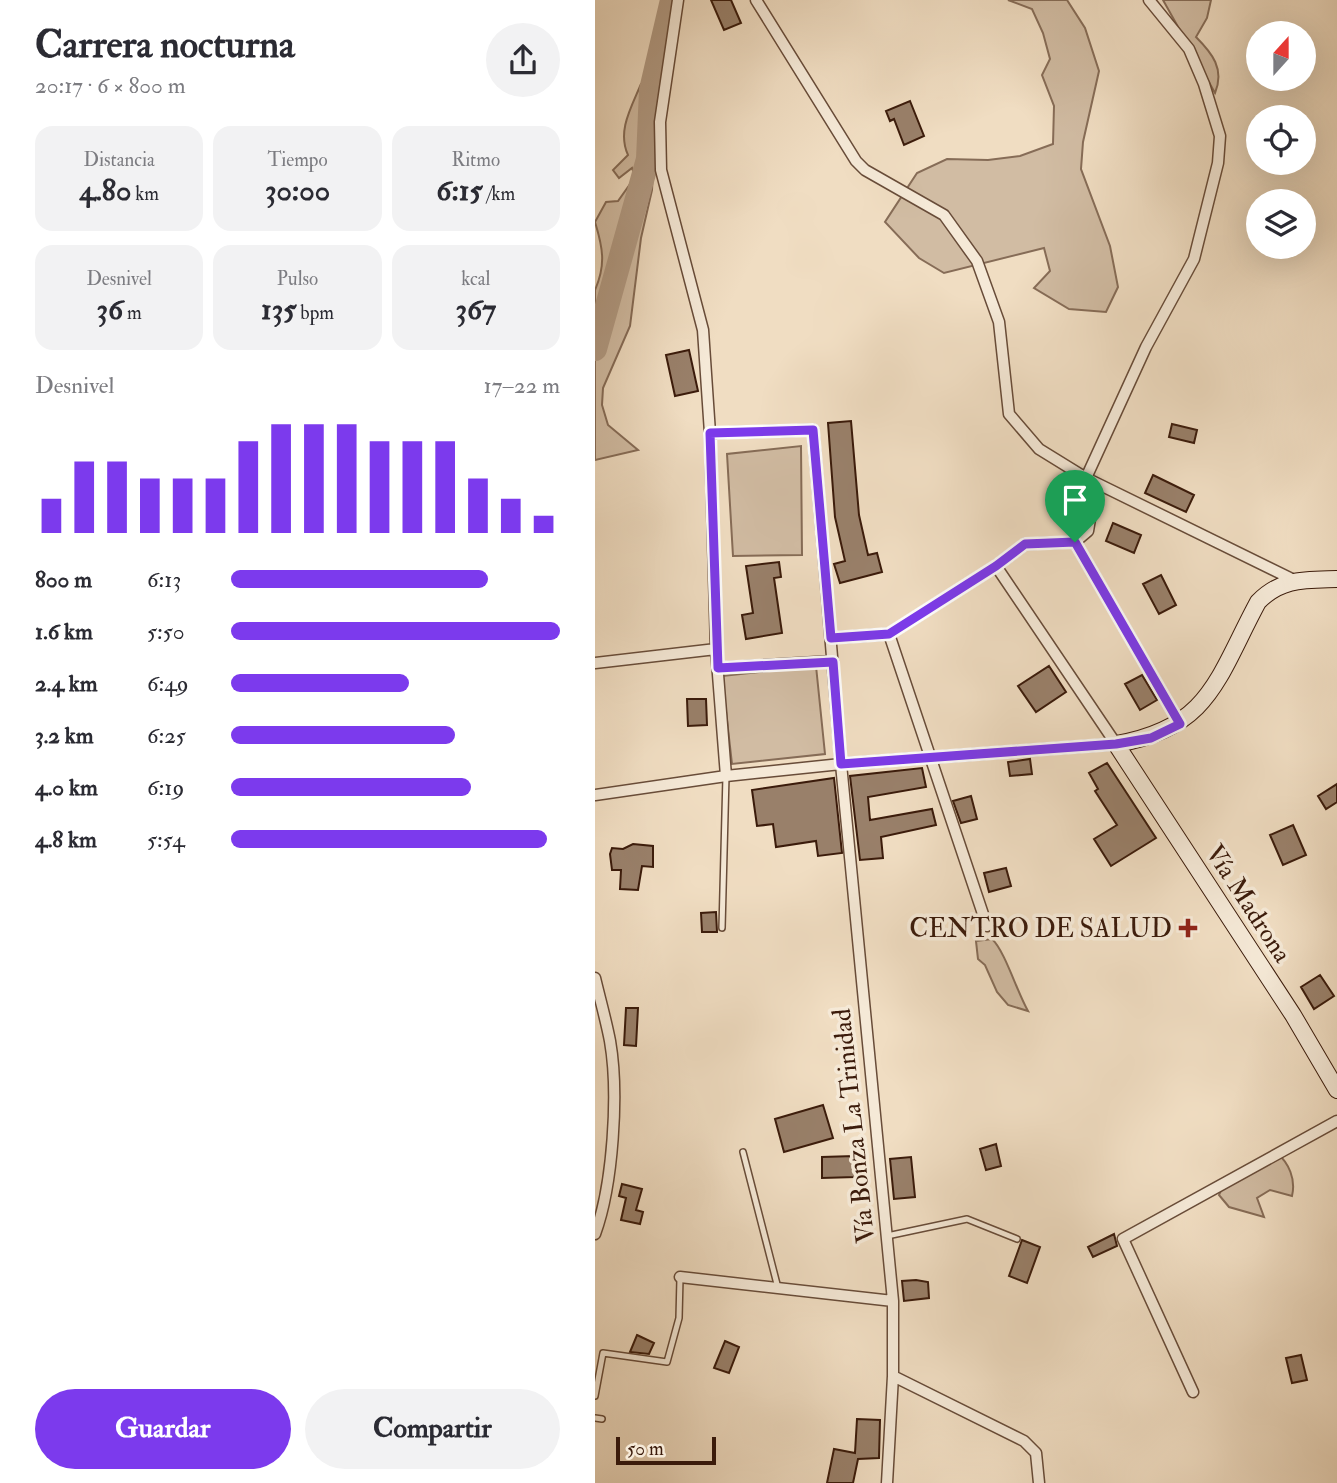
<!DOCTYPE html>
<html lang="es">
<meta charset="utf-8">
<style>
body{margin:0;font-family:"IM FELL Double Pica",serif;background:#f2f2f3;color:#2b2b33;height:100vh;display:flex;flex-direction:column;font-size:26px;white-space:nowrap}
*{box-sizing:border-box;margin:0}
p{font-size:23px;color:#7c7c81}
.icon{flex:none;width:38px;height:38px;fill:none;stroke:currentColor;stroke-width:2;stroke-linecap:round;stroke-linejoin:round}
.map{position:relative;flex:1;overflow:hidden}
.sheet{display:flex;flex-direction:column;background:#fff;width:595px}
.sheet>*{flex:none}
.needle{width:46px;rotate:21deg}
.buttons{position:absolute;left:651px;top:21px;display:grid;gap:14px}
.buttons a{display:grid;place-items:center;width:70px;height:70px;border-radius:50%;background:#fff;box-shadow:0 7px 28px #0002;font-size:35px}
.scale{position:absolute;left:21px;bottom:18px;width:100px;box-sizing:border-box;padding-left:7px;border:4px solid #3b1b0b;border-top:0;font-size:19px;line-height:24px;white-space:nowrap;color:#3b1b0b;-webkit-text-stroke:5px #f5e9d7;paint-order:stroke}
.pin{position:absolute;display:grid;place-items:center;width:60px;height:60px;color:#fff;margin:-72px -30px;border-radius:50% 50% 50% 0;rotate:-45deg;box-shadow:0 0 7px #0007}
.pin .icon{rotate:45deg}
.round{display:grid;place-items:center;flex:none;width:74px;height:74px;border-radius:37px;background:#f2f2f3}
.summary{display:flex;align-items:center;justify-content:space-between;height:119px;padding:0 35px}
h1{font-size:38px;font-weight:700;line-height:52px}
.figures{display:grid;grid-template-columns:repeat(3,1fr);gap:10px;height:119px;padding:7px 35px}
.figures div{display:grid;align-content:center;border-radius:18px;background:#f2f2f3;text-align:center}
.figures b{font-size:30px;font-weight:700}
.figures small{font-size:19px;font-weight:400}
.figures p{font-size:19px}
.chart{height:196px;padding:14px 35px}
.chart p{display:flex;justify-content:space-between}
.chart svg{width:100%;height:126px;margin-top:7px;stroke:#7c3aed;stroke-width:6}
.primary-button{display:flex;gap:14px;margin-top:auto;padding:14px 35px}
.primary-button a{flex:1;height:80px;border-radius:42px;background:#7c3aed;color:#fff;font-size:28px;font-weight:700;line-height:80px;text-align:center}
.primary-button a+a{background:#f2f2f3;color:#2b2b33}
ul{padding:0 35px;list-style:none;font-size:23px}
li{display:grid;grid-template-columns:112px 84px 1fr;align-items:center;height:52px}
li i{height:18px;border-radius:9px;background:#7c3aed}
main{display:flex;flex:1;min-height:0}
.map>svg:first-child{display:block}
.green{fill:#d1bca3;stroke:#866c57;stroke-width:2}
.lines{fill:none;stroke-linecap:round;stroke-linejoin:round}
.river{stroke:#b29b84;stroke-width:24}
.building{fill:#99806a;stroke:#3b1b0b;stroke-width:2}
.lane-casing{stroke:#684c39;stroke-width:8}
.street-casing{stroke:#684c39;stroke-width:13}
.secondary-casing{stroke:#3b1b0b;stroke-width:18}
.lane{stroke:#f5e9d7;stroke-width:5}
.street{stroke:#f5e9d7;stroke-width:10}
.secondary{stroke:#f5e9d7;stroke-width:16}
.route-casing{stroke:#fff;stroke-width:14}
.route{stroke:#7c3aed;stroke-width:9}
.poi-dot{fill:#8f2418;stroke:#f5e9d7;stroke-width:2.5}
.labels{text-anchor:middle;stroke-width:7;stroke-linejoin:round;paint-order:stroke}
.street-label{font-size:26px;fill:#3b1b0b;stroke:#f5e9d7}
.poi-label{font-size:26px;fill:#3b1b0b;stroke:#f5e9d7;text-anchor:end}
</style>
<main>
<section class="sheet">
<div class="summary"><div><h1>Carrera nocturna</h1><p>20:17 · 6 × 800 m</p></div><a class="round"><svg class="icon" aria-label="share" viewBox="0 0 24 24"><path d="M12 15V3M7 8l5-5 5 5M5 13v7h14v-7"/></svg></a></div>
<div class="figures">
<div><p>Distancia</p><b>4.80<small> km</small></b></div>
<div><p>Tiempo</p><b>30:00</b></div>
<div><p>Ritmo</p><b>6:15<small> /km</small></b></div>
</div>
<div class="figures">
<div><p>Desnivel</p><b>36<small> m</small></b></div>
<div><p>Pulso</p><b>135<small> bpm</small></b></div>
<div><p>kcal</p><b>367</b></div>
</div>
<div class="chart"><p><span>Desnivel</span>17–22 m</p>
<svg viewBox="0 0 160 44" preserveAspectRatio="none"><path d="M5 44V32M15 44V19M25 44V19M35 44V25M45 44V25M55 44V25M65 44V12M75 44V6M85 44V6M95 44V6M105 44V12M115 44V12M125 44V12M135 44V25M145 44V32M155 44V38"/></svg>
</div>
<ul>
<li><b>800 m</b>6:13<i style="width:78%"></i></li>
<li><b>1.6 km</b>5:50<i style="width:100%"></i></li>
<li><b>2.4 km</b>6:49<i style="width:54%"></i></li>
<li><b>3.2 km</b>6:25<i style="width:68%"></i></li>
<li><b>4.0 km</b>6:19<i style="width:73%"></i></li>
<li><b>4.8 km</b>5:54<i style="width:96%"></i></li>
</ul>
<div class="primary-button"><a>Guardar</a><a>Compartir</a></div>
</section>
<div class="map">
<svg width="742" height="1483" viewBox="0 0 742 1483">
<rect width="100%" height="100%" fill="#f0ddc2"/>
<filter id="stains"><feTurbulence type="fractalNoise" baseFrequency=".00286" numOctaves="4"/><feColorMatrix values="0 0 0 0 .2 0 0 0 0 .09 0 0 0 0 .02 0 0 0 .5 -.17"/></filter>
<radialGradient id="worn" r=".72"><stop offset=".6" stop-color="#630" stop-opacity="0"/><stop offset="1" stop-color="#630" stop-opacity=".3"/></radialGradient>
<path class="green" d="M413,0H472L490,28L504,71L488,142L486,169L515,246L523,287L511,312L474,309L439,288L455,271L449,248L349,273L324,258L290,222L322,173L352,159L393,160L425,156L458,144L459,106L447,75L455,59L448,33L437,9Z
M568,0H616L612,18L601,37C617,53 630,69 620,93Z
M67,78L61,122L57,190L46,238L35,326L8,388L7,405L13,425L43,450L0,460V290C11,265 8,248 0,222L11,202L23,201L40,177L37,168L24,178L18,170L33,155C22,131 36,108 46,84Z
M206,446L207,555L138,556L132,454Z
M221,666L230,754L137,764L127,676Z
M397,939C410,951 422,992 433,1011L413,1005L402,992L390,965L383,959L381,941Z
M681,1152C694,1163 701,1179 697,1196L675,1190L662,1198L669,1217L634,1207L624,1195L630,1181Z"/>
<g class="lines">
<path class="river" d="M0,349L53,159L56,90L77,0"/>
</g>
<path class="building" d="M116,0H136L146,23L129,30Z
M315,101L329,136L309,145L299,119L295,121L291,111Z
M94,350L103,391L80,396L71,355Z
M256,421L264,515L273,555L282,553L287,572L245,583L239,564L250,561L240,517L233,423Z
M577,424L602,430L599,443L574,437Z
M558,475L599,495L591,512L550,493Z
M518,523L546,535L539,553L511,541Z
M184,562L186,577L179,578L187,633L151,639L147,615L158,613L151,566Z
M566,575L581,605L564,614L548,584Z
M454,666L471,692L441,712L423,686Z
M547,675L562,700L545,710L530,684Z
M92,699H111L112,725L93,726Z
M435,759L437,774L415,776L413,762Z
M512,763L561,838L516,866L499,839L522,825L500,791L503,789L494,773Z
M327,768L331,787L273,797L275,820L337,809L341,825L286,837L288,858L265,860L255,776Z
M239,778L247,853L223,856L221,841L181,847L178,824L162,826L157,790Z
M742,784V802L731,809L723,796Z
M376,796L382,819L366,823L358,801Z
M698,825L711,855L688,865L675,835Z
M38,844L58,846V867L47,866L43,890L25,889L26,870H17L15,854L17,848L28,849Z
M411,868L416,886L394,892L389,873Z
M121,912L122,932H107L106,913Z
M725,975L739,996L719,1009L706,987Z
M31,1008H43L41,1046L29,1045Z
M228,1105L238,1138L189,1152L180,1119Z
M401,1144L406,1166L391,1170L385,1149Z
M259,1156L260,1177L227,1178V1157Z
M316,1157L320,1197L299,1199L295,1159Z
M27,1184L47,1189L41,1210L48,1212L45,1224L26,1220L31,1198L24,1196Z
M519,1234L522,1246L498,1257L493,1247Z
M427,1240L445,1247L432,1283L414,1276Z
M321,1280L333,1282L334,1298L309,1301L307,1281Z
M42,1335L59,1343L54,1354L35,1352Z
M130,1341L144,1347L134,1373L119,1368Z
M706,1355L712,1380L697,1383L691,1358Z
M262,1419L285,1420L284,1458L263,1459L258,1483H232L239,1449L260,1453Z"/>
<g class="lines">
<defs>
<path id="lane" d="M127,928L131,776
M148,1152L183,1288
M292,1236L372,1219L422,1239
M0,1396L8,1353L72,1362L84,1318L85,1278
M0,1418L7,1419"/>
<path id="street" d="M83,0L65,122L66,170L108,330L115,433L121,649L131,776
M161,0L261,161L270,170L349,215L382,261L404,322L414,414L444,449L491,478L699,580
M115,433L218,430L246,764L298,1301V1376L292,1483
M480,542L585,724
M294,634L392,926
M236,638L294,634L401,566L430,544L480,542L493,531L496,513L491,478L551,347L599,259L623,163L625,136L609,84L594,49L554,0
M0,663L121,649
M123,668L238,661
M0,795L131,776L246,764L521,744L401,566
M0,978C5,999 11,1020 15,1041C24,1093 18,1185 0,1234
M85,1277L298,1301
M298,1376L429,1441L441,1453L444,1483
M598,1392L528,1239L742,1121"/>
<path id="secondary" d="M742,579C710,580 686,578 663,602C622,678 615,728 521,744L698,1015L742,1090"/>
</defs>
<use href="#lane" class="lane-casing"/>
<use href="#street" class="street-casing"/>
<use href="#secondary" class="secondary-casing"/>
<use href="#lane" class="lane"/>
<use href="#street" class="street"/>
<use href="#secondary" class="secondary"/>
</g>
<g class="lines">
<defs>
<path id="route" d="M218,430L236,638L294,634L401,566L430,544L480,542L585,724L556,738L521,744L246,764L238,662L123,668L115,433Z"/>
</defs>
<use href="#route" class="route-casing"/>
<use href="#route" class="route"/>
</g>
<path class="poi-dot" d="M589.5 917.5h7v7h7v7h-7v7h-7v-7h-7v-7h7z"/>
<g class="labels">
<g class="street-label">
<text transform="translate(654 903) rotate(57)" y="9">Vía Madrona</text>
<text transform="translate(258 1126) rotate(-96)" y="9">Vía Bonza La Trinidad</text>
</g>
<g class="poi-label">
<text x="577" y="937">CENTRO DE SALUD</text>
</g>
</g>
<rect width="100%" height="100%" filter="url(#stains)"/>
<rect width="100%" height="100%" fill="url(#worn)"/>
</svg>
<div class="buttons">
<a><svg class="needle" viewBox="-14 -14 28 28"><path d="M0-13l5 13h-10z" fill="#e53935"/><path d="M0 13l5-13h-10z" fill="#7c7c81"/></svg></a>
<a><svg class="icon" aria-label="locate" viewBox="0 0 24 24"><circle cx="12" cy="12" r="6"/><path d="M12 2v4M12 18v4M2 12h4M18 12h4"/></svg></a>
<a><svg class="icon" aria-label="layers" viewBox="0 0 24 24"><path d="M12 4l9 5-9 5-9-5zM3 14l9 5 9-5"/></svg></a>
</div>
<div class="scale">50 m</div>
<div class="pin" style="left:480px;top:542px;background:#1e9e55"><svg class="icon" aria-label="arrive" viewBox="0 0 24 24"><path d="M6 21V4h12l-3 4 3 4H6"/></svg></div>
</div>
</main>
